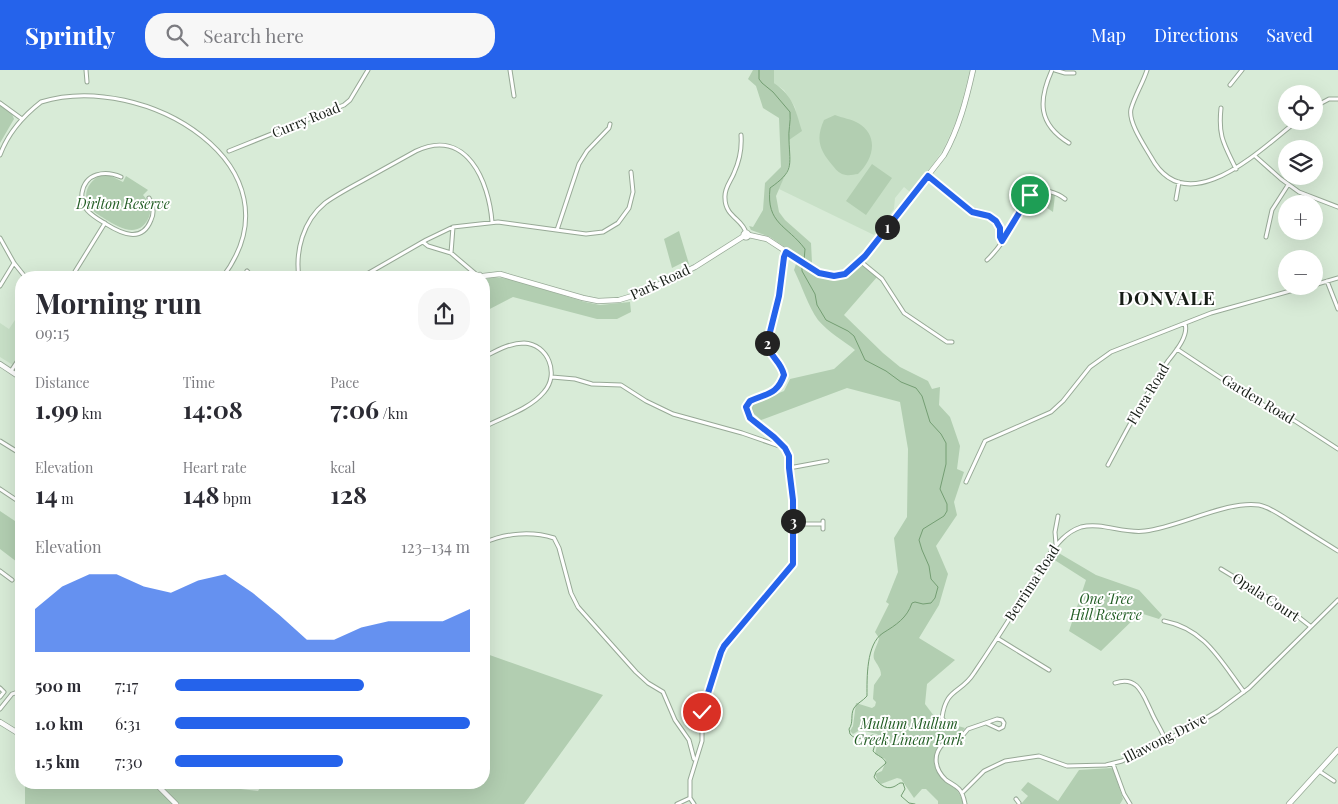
<!DOCTYPE html>
<meta charset="utf-8">
<style>
body{margin:0;font-family:"Playfair Display",serif;background:#f7f7f7;color:#2b2b33;height:100vh;display:flex;flex-direction:column;font-size:19px;white-space:nowrap}
*{box-sizing:border-box;margin:0}
p{font-size:16px;color:#7c7c81}
.icon{flex:none;width:28px;height:28px;fill:none;stroke:currentColor;stroke-width:2;stroke-linecap:round;stroke-linejoin:round}
.map{position:relative;flex:1;overflow:hidden}
.side{position:absolute;left:15px;top:201px;width:475px;height:518px;display:flex;flex-direction:column;background:#fff;border-radius:20px;box-shadow:0 5px 20px #0002}
.side>*{flex:none}
.controls{position:absolute;left:1278px;top:15px;display:grid;gap:10px}
.controls a{display:grid;place-items:center;width:45px;height:45px;border-radius:50%;background:#fff;box-shadow:0 5px 20px #0002;font-size:25px}
.pin{position:absolute;display:grid;place-items:center;width:42px;height:42px;color:#fff;margin:-21px;border:2px solid #fff;border-radius:50%;box-shadow:0 1px 5px #0007}
.km{position:absolute;width:25px;height:25px;margin:-12px;border-radius:50%;background:#222;color:#fff;font-size:14px;line-height:25px;text-align:center}
.round{display:grid;place-items:center;flex:none;width:52px;height:52px;border-radius:20px;background:#f7f7f7}
.head{display:flex;align-items:center;justify-content:space-between;height:85px;padding:0 20px}
h1{font-size:28px;font-weight:700;line-height:38px}
.figures{display:grid;grid-template-columns:repeat(3,1fr);gap:8px;height:85px;padding:5px 20px}
.figures div{display:grid;align-content:center}
.figures b{font-size:25px;font-weight:700}
.figures small{font-size:14px;font-weight:400}
.figures p{font-size:14px}
.chart{height:140px;padding:10px 20px}
.chart p{display:flex;justify-content:space-between}
.chart svg{width:100%;height:90px;margin-top:5px;fill:#2563eb;opacity:.7}
ul{padding:0 20px;list-style:none;font-size:16px}
li{display:grid;grid-template-columns:80px 60px 1fr;align-items:center;height:38px}
li i{height:12px;border-radius:6px;background:#2563eb}
header{display:flex;align-items:center;gap:30px;box-sizing:border-box;height:70px;padding:0 25px;background:#2563eb;color:#fff}
header strong{font-size:24px}
nav{display:flex;gap:28px;margin-inline-start:auto;font-size:18px}
.search{width:350px;height:45px;background:#f7f7f7;display:flex;align-items:center;gap:12px;box-sizing:border-box;padding:0 18px;border-radius:20px;color:#7c7c81;font-size:19px}
.map>svg:first-child{display:block}
.built{fill:#c8e0c7}
.green{fill:#b2ceb1}
.lines{fill:none;stroke-linecap:round;stroke-linejoin:round}
.stream{stroke:#749e73;stroke-width:1}
.street-casing{stroke:#97a996;stroke-width:5}
.secondary-casing{stroke:#97a996;stroke-width:6}
.street{stroke:#fff;stroke-width:3}
.secondary{stroke:#fff;stroke-width:4.5}
.route-casing{stroke:#fff;stroke-width:10}
.route{stroke:#2563eb;stroke-width:6}
.labels{text-anchor:middle;stroke-width:4;stroke-linejoin:round;paint-order:stroke}
.street-label{font-size:14px;fill:#161d16;stroke:#fff}
.park-label{font-size:14px;font-style:italic;fill:#225d24;stroke:#fff}
.district-label{font-size:19px;font-weight:bold;letter-spacing:1px;fill:#161d16;stroke:#fff}
</style>
<header>
<strong>Sprintly</strong>
<div class="search"><svg class="icon" aria-label="search" viewBox="0 0 24 24"><circle cx="10" cy="10" r="6"/><path d="M15 15l6 6"/></svg>Search here</div>
<nav><a>Map</a><a>Directions</a><a>Saved</a></nav>
</header>
<div class="map">
<svg width="1338" height="734" viewBox="0 0 1338 734">
<rect width="100%" height="100%" fill="#d8ebd7"/>
<path class="built" d="M774,0H970L958,47L944,78L934,93L910,122L904,117L895,128L894,139L874,165L779,119L790,94L789,70L797,47L795,37L784,20L774,13Z
M15,250L21,254V300L0,287V253L9,259Z"/>
<path class="green" d="M753,0H774V13C794,27 795,39 802,61L789,70L790,94L776,126L779,142L785,150L811,173L812,193L814,195V197L770,167L751,160L749,156L753,157L763,140L765,113L781,97L779,48L763,38L756,16L748,9Z
M0,35L12,44L14,49L0,73Z
M835,45C842,48 852,49 858,53C880,66 873,90 858,104C854,104 850,106 846,105C840,104 837,101 833,96C820,81 815,70 824,50Z
M872,94L892,108L866,145L846,131Z
M101,105H109L123,112L126,106L148,120L143,125C149,132 153,140 148,149C138,169 118,157 105,149C99,145 93,142 90,137C81,124 89,111 101,105Z
M1038,123L1055,125L1053,142L1031,127Z
M679,161L689,194L687,195L684,192L672,198L664,169Z
M797,191C813,202 829,216 848,204C853,201 856,197 861,195L877,207L844,245L883,283L900,297L928,311L932,319L940,317L939,335L950,347L960,376L957,399L964,402L954,432L957,445L936,476L948,504L939,535L919,568L955,590L927,614L925,634L937,650L965,658C962,661 961,665 957,667C953,669 949,668 946,670C936,673 932,688 935,697C941,715 959,712 963,734H938V731L926,719H922L914,728L901,709L897,708L881,714L878,712L875,704L882,701L886,691L885,689L875,684L879,667L877,664L860,660L853,664L850,661L853,656L856,633L872,638L875,636L876,632L873,629L874,615L881,605C881,598 877,595 874,589C872,582 878,575 879,568L875,562L889,534L886,532L898,502L894,468L907,447L908,379L900,332L847,318L761,350L752,342V334L784,321L790,309L834,299L855,280C844,271 828,262 818,250C808,236 802,216 794,200Z
M492,207L510,209L585,232L600,235L630,232L631,242L617,249H597L513,227L484,242V210Z
M0,441L21,455V498L16,494L17,492L0,479Z
M1057,482L1096,505L1139,520L1162,545L1159,549L1140,543L1101,581L1069,561L1086,510L1053,489Z
M484,583L603,625L524,734H25V712H180L258,721L264,712H484Z
M1111,698L1113,699L1123,729L1120,734H1021L1028,726L1021,720L1028,712L1058,731L1079,700Z"/>
<g class="lines">
<path class="stream" d="M759,0V9L762,13L773,22L790,42C791,52 788,61 789,70C790,97 794,101 770,118C766,154 787,155 805,179L804,191
M802,195V201L815,224L817,235L826,250L848,261L854,266L865,290L886,301L901,312L916,318L922,326L930,352L941,364L946,373V394L940,419L947,434V441L944,446L923,459L919,470L922,480L929,496L931,509L938,517L935,528L931,533L923,534L915,532L912,533C907,548 896,555 883,563C866,574 867,608 867,626C863,631 857,633 854,638C850,645 854,652 849,659L850,664C857,672 864,667 873,665L876,667V671L873,681C877,686 884,687 886,693L876,702L874,707C878,713 885,720 893,717C896,716 898,714 900,713H903L905,719L901,726L909,733L915,734"/>
<defs>
<path id="street" d="M86,0L87,12
M510,0L514,26
M1052,0C1038,31 1038,54 1069,73
M1055,0L1065,3H1074
M1147,0C1143,13 1135,25 1131,39C1128,52 1144,75 1151,87C1187,154 1262,78 1297,51
M1230,15L1242,0
M0,33L22,49
M1314,37L1329,29H1338
M1221,38C1218,67 1224,74 1236,99
M741,65C742,78 740,90 734,103C731,111 724,118 725,128C725,147 743,149 746,163
M229,81L344,35L350,30L368,0
M0,85C8,63 23,46 41,32C143,0 307,96 222,208
M1255,86L1281,109L1299,122L1338,137
M121,107C105,100 85,103 82,123C80,140 95,147 106,154C122,164 142,173 151,150C155,142 153,135 149,128
M928,107L973,142L984,144L997,151L1000,158V167L1002,171
M1176,129L1179,112
M557,160L579,94L587,81L609,58L610,54
M1266,167L1272,140L1288,115
M0,168L14,193L26,208
M423,172L428,176L451,183L478,206
M451,183L453,157
M987,190C1000,178 1010,161 1018,146C1022,139 1025,127 1032,123C1041,117 1058,123 1065,129
M860,191L882,209L904,243L947,272H952
M247,201L253,208
M71,208L105,153
M299,208C295,181 303,151 325,133C336,125 349,118 362,111C380,101 398,91 416,81C467,57 489,112 492,152
M360,208L426,170L453,157L498,152L586,164L603,162L618,153L629,138L633,122L631,102
M1327,211L1338,239
M1314,215L1338,208
M0,216L14,193
M1177,279L1254,330L1295,351L1338,379
M484,287C496,281 509,273 524,273C548,274 560,304 544,322C530,339 503,347 484,357
M11,301L21,286
M552,307L575,309L592,314L621,315L646,331L673,344L742,363L782,377
M0,371L21,384
M1108,395C1127,360 1145,324 1168,291C1175,282 1189,266 1185,254
M789,398L827,391
M966,412L985,371L1051,342L1063,331L1090,297L1111,282L1211,243L1308,216
M0,419L21,433
M793,454H823
M823,459V451
M484,473C505,463 532,461 554,468L559,478L571,523L578,537L636,602L648,613L663,622L675,650L689,670L694,689
M1056,474L1055,462L1058,446
M1221,499L1292,542L1310,556
M0,501L12,510
M1164,551C1205,559 1220,590 1244,622
M997,568L1049,600
M1115,613C1138,605 1143,625 1151,641C1155,651 1161,659 1165,669
M0,618L4,622L0,627
M0,639L12,624L21,621
M945,652L942,648C946,617 961,624 974,603C1000,565 1024,526 1048,486C1057,474 1066,462 1081,457C1103,452 1123,464 1145,461C1179,457 1228,430 1259,435C1270,437 1280,445 1290,451C1306,461 1322,471 1338,481
M1113,694L1124,724L1130,734
M1319,701L1334,711
M962,723L984,701L1005,691L1039,686L1067,696L1106,695L1122,691L1188,659L1218,641L1249,618L1338,530
M1016,729L1019,733
M677,734L690,728
M694,734L690,728V710L702,671V642L721,582L793,494V430L789,398V386L785,378L774,367L750,348L746,337L750,331C767,323 776,325 784,305C781,291 770,287 767,274L779,226L784,187L786,182
M965,734C964,729 963,723 959,719C955,715 950,713 946,710C935,700 932,685 943,674L957,672L968,659L997,649L1002,650L1004,653L1003,657L999,659L986,653"/>
<path id="secondary" d="M743.5 165a2.5 2.5 0 1 1 5 0a2.5 2.5 0 1 1-5 0Z
M749,165L767,169L819,203L829,206H840L849,201L865,186L944,85C959,58 966,31 973,0
M483,206L500,204L583,228L598,231L619,230L639,224L695,197L744,166
M477,208L480,205L483,208
M0,294L21,308
M0,652L21,665
M151,712L158,716L176,734
M1289,734L1338,680"/>
</defs>
<use href="#street" class="street-casing"/>
<use href="#secondary" class="secondary-casing"/>
<use href="#street" class="street"/>
<use href="#secondary" class="secondary"/>
</g>
<g class="lines">
<defs>
<path id="route" d="M702,642L721,582L724,576L793,494V430L789,398V386L785,378L774,367L750,348L746,337L750,331C767,323 777,325 784,305C781,291 770,287 767,274L779,226L784,187L786,182L819,203L834,206L845,204L865,186L928,106L972,142L989,146L996,151L1000,158V167L1002,171L1030,125"/>
</defs>
<use href="#route" class="route-casing"/>
<use href="#route" class="route"/>
</g>
<g class="labels">
<g class="street-label">
<text transform="translate(306 50) rotate(-22)" y="5">Curry Road</text>
<text transform="translate(660 212) rotate(-25)" y="5">Park Road</text>
<text transform="translate(1148 324) rotate(-59)" y="5">Flora Road</text>
<text transform="translate(1258 329) rotate(31)" y="5">Garden Road</text>
<text transform="translate(1032 513) rotate(-57)" y="5">Berrima Road</text>
<text transform="translate(1266 527) rotate(33)" y="5">Opala Court</text>
<text transform="translate(1165 668) rotate(-27)" y="5">Illawong Drive</text>
</g>
<g class="park-label">
<text x="123" y="139">Dirlton Reserve</text>
<text x="1106" y="534">One Tree<tspan x="1106" dy="16">Hill Reserve</tspan></text>
<text x="909" y="659">Mullum Mullum<tspan x="909" dy="16">Creek Linear Park</tspan></text>
</g>
<g class="district-label">
<text x="1167" y="235">DONVALE</text>
</g>
</g>
</svg>
<div class="controls">
<a><svg class="icon" aria-label="locate" viewBox="0 0 24 24"><circle cx="12" cy="12" r="6"/><path d="M12 2v4M12 18v4M2 12h4M18 12h4"/></svg></a>
<a><svg class="icon" aria-label="layers" viewBox="0 0 24 24"><path d="M12 4l9 5-9 5-9-5zM3 14l9 5 9-5"/></svg></a>
<a>+</a>
<a>−</a>
</div>
<div class="pin" style="left:1030px;top:125px;background:#1e9e55"><svg class="icon" aria-label="arrive" viewBox="0 0 24 24"><path d="M6 21V4h12l-3 4 3 4H6"/></svg></div>
<div class="pin" style="left:702px;top:642px;background:#d93025"><svg class="icon" aria-label="check" viewBox="0 0 24 24"><path d="M5 12l5 5 9-10"/></svg></div>
<b class="km" style="left:887px;top:157px">1</b>
<b class="km" style="left:767px;top:273px">2</b>
<b class="km" style="left:793px;top:451px">3</b>
<section class="side">
<div class="head"><div><h1>Morning run</h1><p>09:15</p></div><a class="round"><svg class="icon" aria-label="share" viewBox="0 0 24 24"><path d="M12 15V3M7 8l5-5 5 5M5 13v7h14v-7"/></svg></a></div>
<div class="figures">
<div><p>Distance</p><b>1.99<small> km</small></b></div>
<div><p>Time</p><b>14:08</b></div>
<div><p>Pace</p><b>7:06<small> /km</small></b></div>
</div>
<div class="figures">
<div><p>Elevation</p><b>14<small> m</small></b></div>
<div><p>Heart rate</p><b>148<small> bpm</small></b></div>
<div><p>kcal</p><b>128</b></div>
</div>
<div class="chart"><p><span>Elevation</span>123–134 m</p>
<svg viewBox="0 0 160 44" preserveAspectRatio="none"><path d="M0 44V23L10 12L20 6L30 6L40 12L50 15L60 9L70 6L80 15L90 26L100 38L110 38L120 32L130 29L140 29L150 29L160 23V44z"/></svg>
</div>
<ul>
<li><b>500 m</b>7:17<i style="width:64%"></i></li>
<li><b>1.0 km</b>6:31<i style="width:100%"></i></li>
<li><b>1.5 km</b>7:30<i style="width:57%"></i></li>
</ul>
</section>
</div>
